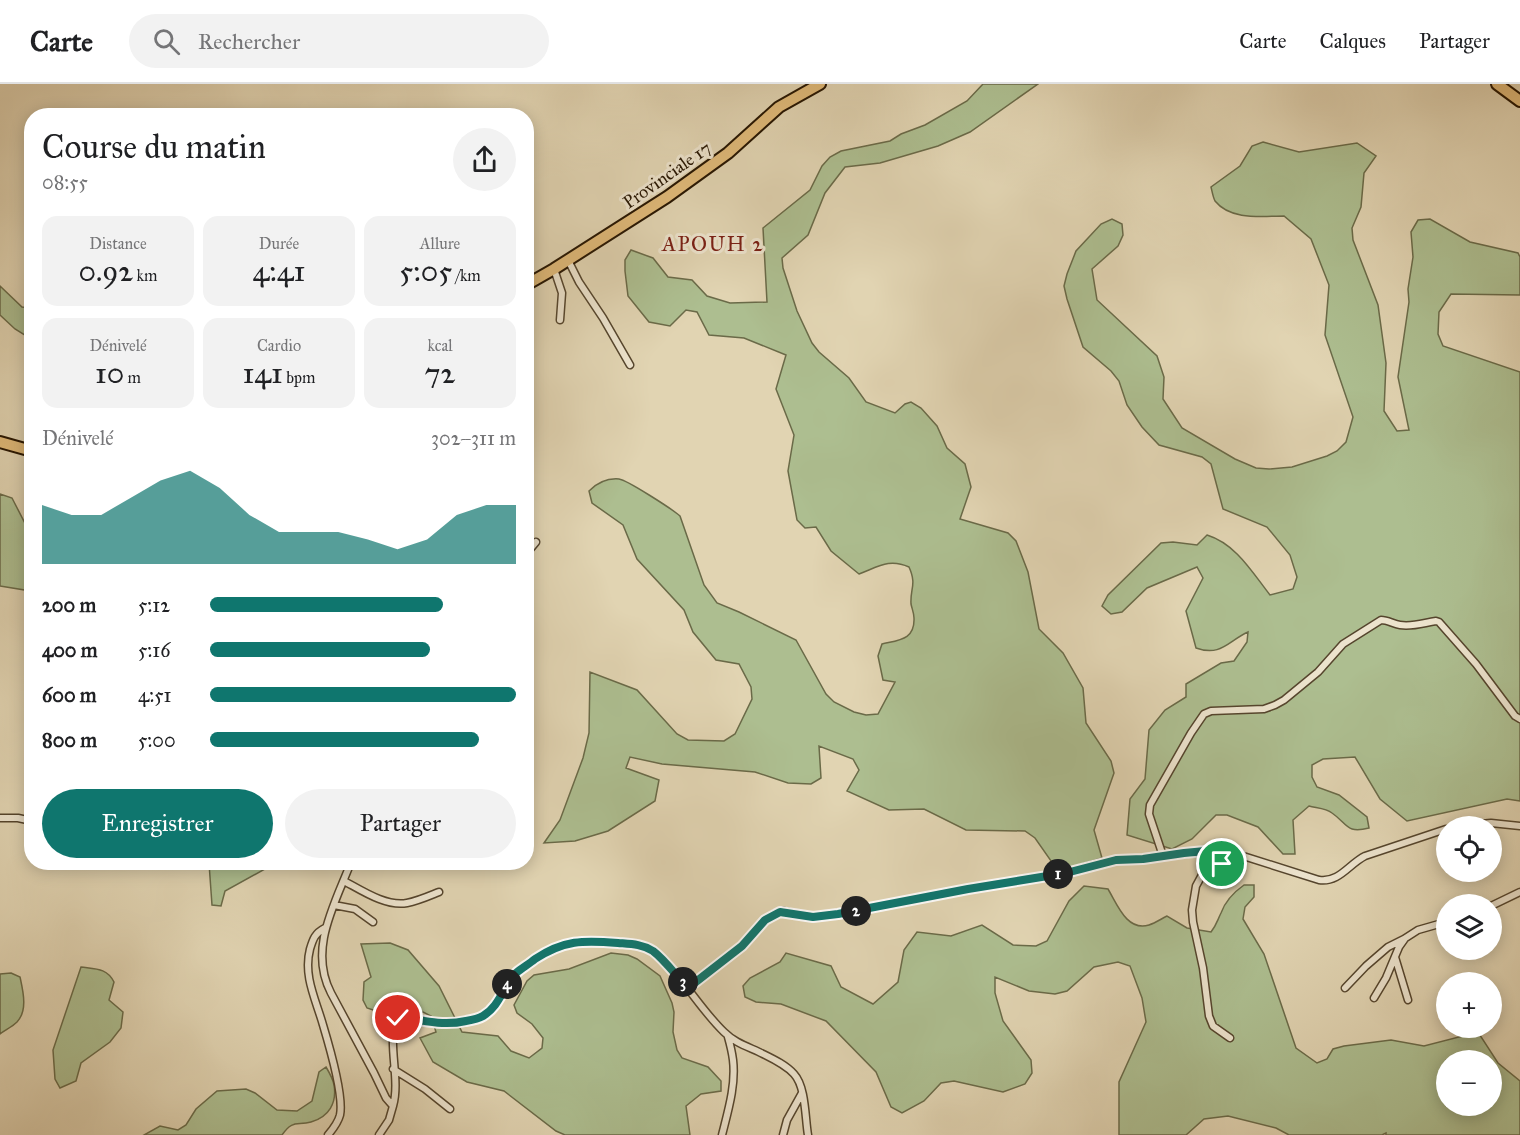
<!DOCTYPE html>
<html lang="fr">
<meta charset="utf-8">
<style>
body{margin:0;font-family:"IM FELL Great Primer",serif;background:#f2f2f2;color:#202124;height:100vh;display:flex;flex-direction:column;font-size:22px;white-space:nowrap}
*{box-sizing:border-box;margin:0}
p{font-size:20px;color:#757577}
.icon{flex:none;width:33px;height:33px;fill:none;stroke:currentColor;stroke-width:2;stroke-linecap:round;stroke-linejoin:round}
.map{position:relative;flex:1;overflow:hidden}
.details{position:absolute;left:24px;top:24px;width:510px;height:762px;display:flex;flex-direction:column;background:#fff;border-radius:24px;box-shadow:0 3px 15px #0003}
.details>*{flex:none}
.tools{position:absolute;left:1436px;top:732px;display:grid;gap:12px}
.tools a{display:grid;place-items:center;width:66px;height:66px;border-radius:50%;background:#fff;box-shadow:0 3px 15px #0003;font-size:30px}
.pin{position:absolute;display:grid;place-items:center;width:51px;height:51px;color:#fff;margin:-26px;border:3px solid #fff;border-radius:50%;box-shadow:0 2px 6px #0007}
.km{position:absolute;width:30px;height:30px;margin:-15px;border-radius:50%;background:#222;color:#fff;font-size:16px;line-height:30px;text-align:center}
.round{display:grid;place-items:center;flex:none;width:63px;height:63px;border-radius:32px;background:#f2f2f2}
.overview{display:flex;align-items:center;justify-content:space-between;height:102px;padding:0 18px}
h1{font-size:33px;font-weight:600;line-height:45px}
.stats{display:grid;grid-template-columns:repeat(3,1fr);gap:9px;height:102px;padding:6px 18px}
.stats div{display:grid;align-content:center;border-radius:15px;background:#f2f2f2;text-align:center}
.stats b{font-size:30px;font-weight:600}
.stats small{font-size:16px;font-weight:400}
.stats p{font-size:16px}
.chart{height:168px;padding:12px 18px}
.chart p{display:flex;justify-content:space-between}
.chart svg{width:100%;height:108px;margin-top:6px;fill:#0f766e;opacity:.7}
.action{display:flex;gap:12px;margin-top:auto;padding:12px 18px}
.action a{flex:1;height:69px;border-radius:36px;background:#0f766e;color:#fff;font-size:24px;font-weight:600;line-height:69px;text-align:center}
.action a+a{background:#f2f2f2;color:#202124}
ul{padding:0 18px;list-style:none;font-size:20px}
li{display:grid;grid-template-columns:96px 72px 1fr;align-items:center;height:45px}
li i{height:15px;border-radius:8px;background:#0f766e}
header{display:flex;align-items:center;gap:36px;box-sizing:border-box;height:84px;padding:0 30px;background:#fff;border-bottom:2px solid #e0e0e0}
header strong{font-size:28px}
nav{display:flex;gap:33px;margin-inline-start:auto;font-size:21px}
.search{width:420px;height:54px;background:#f2f2f2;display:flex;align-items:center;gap:15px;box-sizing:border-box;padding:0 21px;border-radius:33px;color:#757577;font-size:22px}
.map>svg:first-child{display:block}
.green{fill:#adbe90;stroke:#6a6a48;stroke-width:1.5;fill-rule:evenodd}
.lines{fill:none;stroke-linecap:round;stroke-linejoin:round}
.street-casing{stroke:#55452d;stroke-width:9}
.primary-casing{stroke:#261501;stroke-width:14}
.street{stroke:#ece3cd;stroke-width:6}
.primary{stroke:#e0ba79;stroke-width:10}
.route-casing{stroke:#fff;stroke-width:12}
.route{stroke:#0f766e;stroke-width:8}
.labels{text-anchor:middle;stroke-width:6;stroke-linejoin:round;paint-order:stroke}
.street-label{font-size:18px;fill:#261501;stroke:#ece3cd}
.quarter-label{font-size:21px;letter-spacing:1.5px;fill:#7a1f14;stroke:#ece3cd}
</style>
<header>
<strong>Carte</strong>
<div class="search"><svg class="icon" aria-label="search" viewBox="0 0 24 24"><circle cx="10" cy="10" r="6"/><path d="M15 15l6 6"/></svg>Rechercher</div>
<nav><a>Carte</a><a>Calques</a><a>Partager</a></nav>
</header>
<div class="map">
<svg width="1520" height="1051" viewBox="0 0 1520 1051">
<rect width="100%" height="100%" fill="#e1d4b2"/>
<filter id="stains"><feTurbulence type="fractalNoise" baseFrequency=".00333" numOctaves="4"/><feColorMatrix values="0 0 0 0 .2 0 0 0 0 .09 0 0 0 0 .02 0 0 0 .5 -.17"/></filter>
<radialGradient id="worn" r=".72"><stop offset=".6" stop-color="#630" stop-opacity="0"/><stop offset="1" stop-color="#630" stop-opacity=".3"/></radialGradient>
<path class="green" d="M983,0H1038L970,48L938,62L880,79L845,83L825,109L808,151L782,174L783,184L797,227L812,259L819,268L849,294L866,318L895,329L905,320L911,318L921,324L937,342L947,364L965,380L971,403L960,435L1008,449L1016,457L1028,488L1039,545L1063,569L1083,604L1086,639L1111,677L1114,689L1094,746L1102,774L1058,787L1035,754L1025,747L966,746L924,725L889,726L847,707L859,686L853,675L819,662L821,694L811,700L788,699L755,688L662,680L630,673L626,684L659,696L655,717L608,747L575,757L544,759L560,736L583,674L589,649L590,588L637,606L677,650L688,656L724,657L735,650L752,615L751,603L739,580L716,576L693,548L684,526L637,475L623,441L592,419L589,407C597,399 607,394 619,395C627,396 672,425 680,432L704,501L717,519L739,528L796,556L826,610L834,618L854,628L866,631L878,630L895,598L883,596L878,572L882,560C899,556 915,556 914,534C914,529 912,525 911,520C910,504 917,501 909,483C889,474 878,483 859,490L831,467L816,443L805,444L797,436L788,387L794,351L776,305L786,271L744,254L709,251L697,228L686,226L670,242L649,238L628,212L625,187V176L631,166L653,174L668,193L692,196L707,212L730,219L767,218L763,144L810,106L822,82L830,73L841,67L890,57L901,50L925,41L967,17Z
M1263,58L1299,68L1357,59L1376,72L1364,89L1361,123L1352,144L1353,156L1378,221L1386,279L1384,327L1397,347L1409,346L1398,293L1409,218L1408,205L1413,173L1411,148L1418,136L1430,135L1470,158L1518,169L1520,173V211L1451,210L1439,228L1438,250L1443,262L1520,288V717L1507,715L1407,737L1380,715L1355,673L1323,675L1312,681V693L1317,703L1339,711L1367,733L1369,744C1346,750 1348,740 1332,729C1326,724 1316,724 1309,722L1293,736L1295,770H1283L1258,743L1227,731H1216L1192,755L1172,765L1127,751L1130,715L1145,695L1149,646L1165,626L1186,613V600L1221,579L1234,577L1247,558L1248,548C1228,557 1221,573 1196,564L1186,527L1203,494L1197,483L1147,504L1122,528L1111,530L1102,522L1108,511L1161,459L1173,458L1197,461L1207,451C1236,460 1252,488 1270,511L1293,505L1297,493L1290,471L1267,443L1223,425L1211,380L1202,373L1159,361L1142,343L1127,321L1119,297L1111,287L1083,263L1067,215L1064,202L1067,190L1076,167L1101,140L1112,135L1122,140L1123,151L1118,162L1092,185L1097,216L1157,272L1164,293L1163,315L1182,344L1235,375L1256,384L1269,385L1292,383L1327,372L1337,367L1346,358L1353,333L1325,251L1329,201L1311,155L1284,132C1263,132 1231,137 1215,117C1213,113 1212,107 1211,103L1240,82L1252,62Z
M0,202L22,223L31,224V255L15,245L0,231Z
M0,410L12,414L31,451V507L0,502Z
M209,779V778L269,779L265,785L225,807L221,822L212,821Z
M1244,801H1254V813L1245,823L1243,835L1264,870L1296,964L1317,979L1327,975L1333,965L1344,962L1391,956L1424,962L1478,948L1498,979L1520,997V1051H1386V1049L1382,1051H1289L1276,1044L1228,1032L1204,1035L1186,1051H1119V998L1146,938L1142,914L1130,882L1118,878L1094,883L1067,907L1055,910L1029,907L995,893V909L1003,937L1031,976L1032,989L1025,1000L1003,1008L954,997L941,999L924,1017L902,1029L891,1023L876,988L826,937L781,920L756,918L745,913L743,902L750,894L780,878L786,869L831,882L841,903L873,920L898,898L904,866L917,848L951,852L982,841L1013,861L1036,862L1047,857L1069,817L1084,802L1108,805C1117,820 1127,848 1149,841C1155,839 1161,835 1167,832L1187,844L1211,848C1217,840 1217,837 1221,829C1225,818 1234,808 1244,801ZM1446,976H1491V1022H1446Z
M390,859L408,866L439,902L462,948L498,952L511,967L529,974L542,964L543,954L532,940L517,929L514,921L527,897L534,891L569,885L611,869L628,871L637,875L660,892L672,919L674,928L673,948L677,966L682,974L708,983L721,997V1007L701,1010L686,1022L690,1051H565L556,1047L504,1007L467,998L433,978L420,954L436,948L431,932L423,928L385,930L367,924L363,916L364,898L371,893L361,860Z
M81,883C96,885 107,884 114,898L109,916L123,928L121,944L110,958L81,979L76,997L60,1004L55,995L53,966Z
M11,889L20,893C23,907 28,926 17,938C12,943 5,946 0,950V890Z
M326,983C329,988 333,995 334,1001C337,1019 329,1033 311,1038C297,1042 293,1035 282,1051H144L160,1042L178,1046L186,1041L196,1025L217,1007L246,1005L255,1009L277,1026L297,1027L312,1017L319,988Z"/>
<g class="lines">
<defs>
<path id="street" d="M568,176L579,198L603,234L630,281
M554,185L562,209L560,236
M526,470L536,458
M0,734H18L32,737
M1459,742L1491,739L1520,742
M1163,772L1149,730L1150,721L1191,649L1204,630L1211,627L1264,625L1275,621L1284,616L1318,588L1343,560L1381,536C1388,536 1393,540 1400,541C1413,543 1423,539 1436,537L1439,538L1476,580L1515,632L1520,635
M351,778C335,820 308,865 331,909L374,989L386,1014L393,1022C399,1001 392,975 393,953C393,949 393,943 395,939C397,934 398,935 402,933C424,937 443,942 465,937C471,936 478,935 483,932C499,923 503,902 516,889C521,884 528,880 534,876C563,856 582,855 616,858C630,860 644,860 655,869C682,891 699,924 724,948C734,958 746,962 759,968C771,974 785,980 794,990C806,1003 805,1034 808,1051
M344,797C361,806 386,823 407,819C418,817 429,812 439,808
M334,821L355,825L373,838
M1491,822L1520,808
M325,844C315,849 313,855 310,865C303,892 316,916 323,941C329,961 344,1012 340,1031C338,1039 333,1045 328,1051
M1395,873L1408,916
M688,904L742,862L765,836L774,830L783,827L805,832H826L968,805L1066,789L1116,776L1143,775L1216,766L1240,771L1319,796C1339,799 1349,780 1365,772L1446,745
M1345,904L1366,882L1388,863L1404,855L1418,846L1446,838
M1374,914L1386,894L1399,863L1404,856
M1230,954L1213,942L1209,932L1203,884L1193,838L1192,826L1196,802L1202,791L1211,785L1240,772
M393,985L425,1005L450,1025
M379,1051L389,1036L393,1022
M722,1051C728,1027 736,1001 733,976C732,968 730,960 728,953
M783,1051L787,1036L802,1009"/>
<path id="primary" d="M1497,0L1520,17
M526,201L554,185L667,113L728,69L779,23L820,0
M0,358L32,367"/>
</defs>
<use href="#street" class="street-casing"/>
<use href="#primary" class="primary-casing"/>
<use href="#street" class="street"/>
<use href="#primary" class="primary"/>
</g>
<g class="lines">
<defs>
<path id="route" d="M398,934L402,933C424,937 444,942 466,937C472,936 478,935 483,932C500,922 503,902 516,889C522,884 529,880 535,875C564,856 583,856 618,859C630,860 642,860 653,867C665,876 677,893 688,904L742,862L765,836L780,828L813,833L838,830L968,805L1066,789L1116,776L1143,775L1184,769L1216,766L1240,771L1222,780"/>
</defs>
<use href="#route" class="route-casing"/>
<use href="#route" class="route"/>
</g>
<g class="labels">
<g class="street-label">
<text transform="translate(667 91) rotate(-35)" y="6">Provinciale 17</text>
</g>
<g class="quarter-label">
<text x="713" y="167">APOUH 2</text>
</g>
</g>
<rect width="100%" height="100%" filter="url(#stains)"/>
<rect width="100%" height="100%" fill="url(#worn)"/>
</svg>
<div class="tools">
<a><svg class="icon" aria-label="locate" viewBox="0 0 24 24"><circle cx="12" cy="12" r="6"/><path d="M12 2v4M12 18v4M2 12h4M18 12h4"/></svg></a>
<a><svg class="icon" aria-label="layers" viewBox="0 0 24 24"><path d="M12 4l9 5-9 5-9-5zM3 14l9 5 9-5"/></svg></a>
<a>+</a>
<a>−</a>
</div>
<div class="pin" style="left:1222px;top:780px;background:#1e9e55"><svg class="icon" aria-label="arrive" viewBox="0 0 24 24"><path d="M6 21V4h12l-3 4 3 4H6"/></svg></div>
<div class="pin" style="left:398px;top:934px;background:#d93025"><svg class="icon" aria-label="check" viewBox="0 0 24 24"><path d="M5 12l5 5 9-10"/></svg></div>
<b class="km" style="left:1058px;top:790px">1</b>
<b class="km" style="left:856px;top:827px">2</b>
<b class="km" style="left:683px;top:898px">3</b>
<b class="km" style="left:507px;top:900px">4</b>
<section class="details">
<div class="overview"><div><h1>Course du matin</h1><p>08:55</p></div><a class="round"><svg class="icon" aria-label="share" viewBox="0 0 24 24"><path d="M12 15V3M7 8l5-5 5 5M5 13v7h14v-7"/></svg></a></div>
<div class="stats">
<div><p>Distance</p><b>0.92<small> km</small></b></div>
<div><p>Durée</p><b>4:41</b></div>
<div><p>Allure</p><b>5:05<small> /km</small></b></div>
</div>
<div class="stats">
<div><p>Dénivelé</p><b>10<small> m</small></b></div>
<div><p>Cardio</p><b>141<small> bpm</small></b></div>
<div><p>kcal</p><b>72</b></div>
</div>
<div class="chart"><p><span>Dénivelé</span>302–311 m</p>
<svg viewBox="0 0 160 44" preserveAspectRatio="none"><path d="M0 44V20L10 24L20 24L30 17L40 10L50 6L60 13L70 24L80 31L90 31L100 31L110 34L120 38L130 34L140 24L150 20L160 20V44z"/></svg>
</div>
<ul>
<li><b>200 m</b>5:12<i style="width:76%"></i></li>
<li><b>400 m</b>5:16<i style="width:72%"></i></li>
<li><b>600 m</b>4:51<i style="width:100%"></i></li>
<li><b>800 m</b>5:00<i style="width:88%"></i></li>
</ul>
<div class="action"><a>Enregistrer</a><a>Partager</a></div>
</section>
</div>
